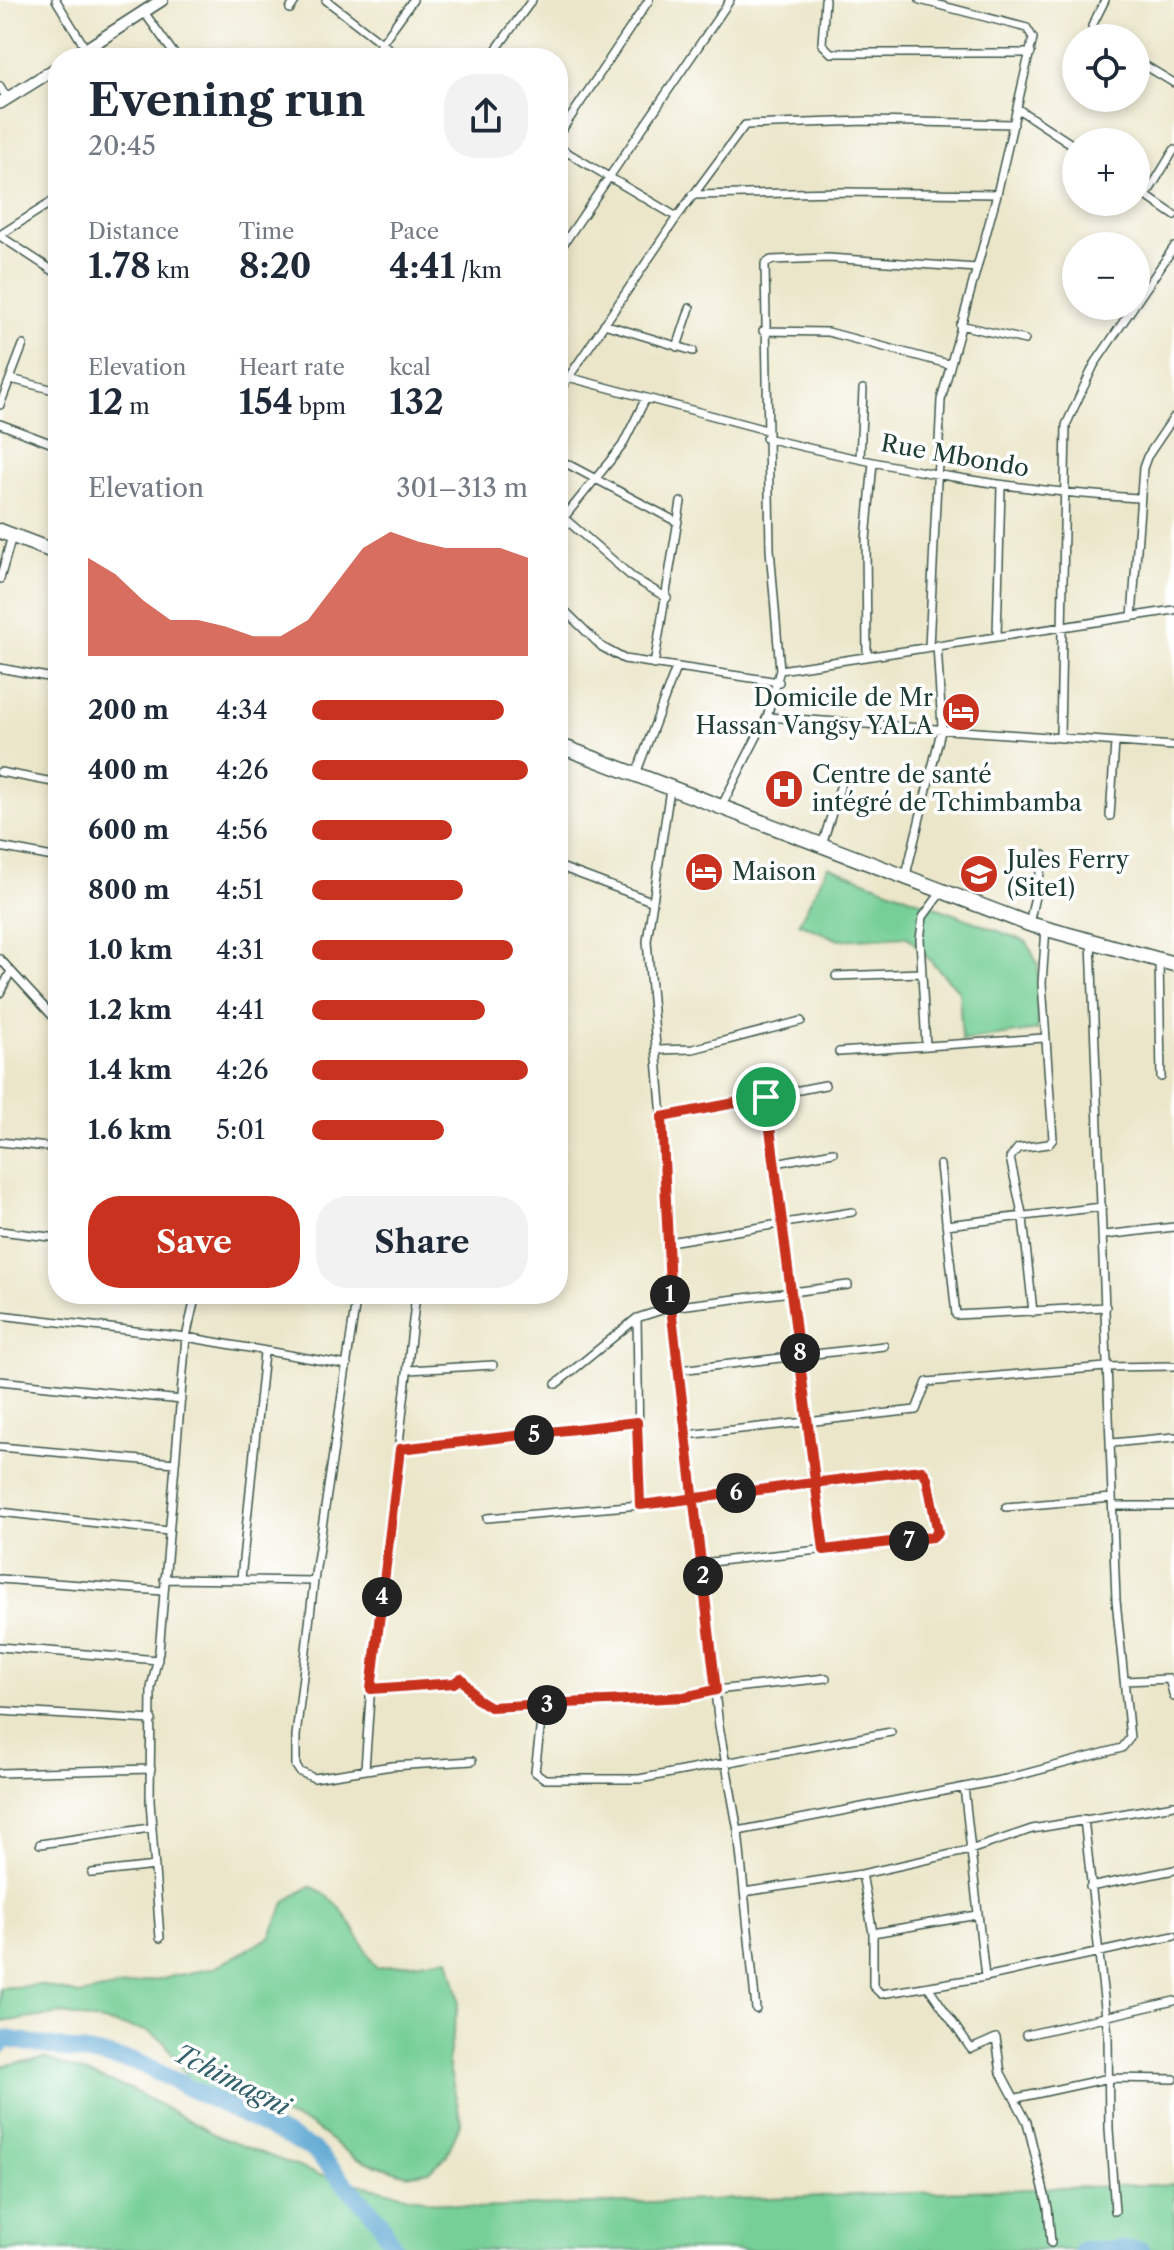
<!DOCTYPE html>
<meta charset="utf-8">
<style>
body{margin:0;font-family:"Libre Caslon Text",serif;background:#f2f2f3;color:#1f2937;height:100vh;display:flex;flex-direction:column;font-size:30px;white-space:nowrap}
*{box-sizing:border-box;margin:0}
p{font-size:26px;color:#747a83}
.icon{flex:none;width:44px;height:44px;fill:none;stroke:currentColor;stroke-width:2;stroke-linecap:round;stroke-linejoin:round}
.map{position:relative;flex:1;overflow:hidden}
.panel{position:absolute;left:48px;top:48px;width:520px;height:1256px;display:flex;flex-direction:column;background:#fff;border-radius:32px;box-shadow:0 4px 12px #0003}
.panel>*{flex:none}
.controls{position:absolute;left:1062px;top:24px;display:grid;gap:16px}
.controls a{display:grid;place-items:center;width:88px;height:88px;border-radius:50%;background:#fff;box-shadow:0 4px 12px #0003;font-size:40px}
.pin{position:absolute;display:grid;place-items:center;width:68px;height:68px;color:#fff;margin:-34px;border:4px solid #fff;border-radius:50%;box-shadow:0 2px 8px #0007}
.km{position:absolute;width:40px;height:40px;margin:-20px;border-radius:50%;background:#222;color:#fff;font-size:22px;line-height:40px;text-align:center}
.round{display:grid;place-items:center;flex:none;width:84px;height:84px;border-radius:32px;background:#f2f2f3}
.headline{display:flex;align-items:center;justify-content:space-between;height:136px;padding:0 40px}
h1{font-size:44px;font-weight:800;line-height:60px}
.figures{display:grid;grid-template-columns:repeat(3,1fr);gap:12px;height:136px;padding:8px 40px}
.figures div{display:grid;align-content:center}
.figures b{font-size:34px;font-weight:800}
.figures small{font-size:22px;font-weight:400}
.figures p{font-size:22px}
.chart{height:224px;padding:16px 40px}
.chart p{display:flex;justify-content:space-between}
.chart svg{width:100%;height:144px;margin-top:8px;fill:#c8321e;opacity:.7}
.button{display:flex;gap:16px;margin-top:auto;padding:16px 40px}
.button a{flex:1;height:92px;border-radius:32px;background:#c8321e;color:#fff;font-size:32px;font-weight:800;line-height:92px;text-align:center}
.button a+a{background:#f2f2f3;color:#1f2937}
ul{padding:0 40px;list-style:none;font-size:26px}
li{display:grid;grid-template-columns:128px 96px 1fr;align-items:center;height:60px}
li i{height:20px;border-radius:10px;background:#c8321e}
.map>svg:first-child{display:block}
.green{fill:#76cf96;stroke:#4a8665;stroke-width:2}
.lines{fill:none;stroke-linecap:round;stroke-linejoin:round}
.river{stroke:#59a5d1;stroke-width:18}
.street-casing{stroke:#3e564a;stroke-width:10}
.secondary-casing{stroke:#3e564a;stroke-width:14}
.highway-casing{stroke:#3e564a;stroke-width:17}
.street{stroke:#fff;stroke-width:7}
.secondary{stroke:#fff;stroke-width:11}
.highway{stroke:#fff;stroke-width:14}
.route-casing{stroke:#fff;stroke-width:16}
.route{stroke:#c8321e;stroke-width:10}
.labels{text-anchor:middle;stroke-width:7;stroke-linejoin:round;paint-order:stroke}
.street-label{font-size:24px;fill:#1f3d34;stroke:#fff}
.poi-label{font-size:24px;fill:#1f3d34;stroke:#fff;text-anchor:start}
.water-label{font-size:26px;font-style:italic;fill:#33616b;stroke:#fff}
</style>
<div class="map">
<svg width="1174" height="2250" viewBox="0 0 1174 2250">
<rect width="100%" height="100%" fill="#fff"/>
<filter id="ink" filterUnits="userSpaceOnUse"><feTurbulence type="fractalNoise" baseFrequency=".0125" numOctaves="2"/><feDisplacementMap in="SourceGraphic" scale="16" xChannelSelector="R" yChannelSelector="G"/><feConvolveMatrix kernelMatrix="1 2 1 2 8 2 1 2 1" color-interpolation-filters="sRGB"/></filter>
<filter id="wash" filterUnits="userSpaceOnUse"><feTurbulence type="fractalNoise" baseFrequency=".006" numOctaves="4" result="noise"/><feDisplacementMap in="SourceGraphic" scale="32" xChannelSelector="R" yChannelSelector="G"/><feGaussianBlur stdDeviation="1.8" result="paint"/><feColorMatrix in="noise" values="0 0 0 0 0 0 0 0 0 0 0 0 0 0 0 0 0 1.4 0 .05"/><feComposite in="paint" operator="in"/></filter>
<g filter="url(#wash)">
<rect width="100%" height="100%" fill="#ebe6c9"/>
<path class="green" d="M828,866L1027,942L1038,965V1030L962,1041L959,991L907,936L839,940L799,923Z
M310,1886C344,1899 358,1939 376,1968L449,1958L459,1999L448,2062L461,2121L446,2157L429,2171L407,2175L355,2158L311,2125L236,2099L206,2095L190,2082L164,2041L147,2031L63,2014L0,2022V1988L41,1985L79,1995L214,1968L270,1937L286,1901Z
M44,2058L130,2089L219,2137L320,2175L431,2201L477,2208L1174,2184V2250H0V2066Z"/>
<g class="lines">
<path class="river" d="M0,2045L8,2039L137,2062L314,2150L379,2220L395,2250
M1083,2250H1141"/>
</g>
</g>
<g filter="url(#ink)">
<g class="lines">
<defs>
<path id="street" d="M56,0L86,49
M326,0L401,58
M825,0L822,44L831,53H1031
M920,0L1027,28L1033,38L997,194L941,400L929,647
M290,9L296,0
M144,12L177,58
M1103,38L1092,26L1105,0
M371,58L413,0
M490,58L532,0
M1136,60L1174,83
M0,86L7,99
M1018,109L1076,147
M558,136L649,0
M558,147L677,217
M1136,189L1174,215
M692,195L842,192L997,194
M1146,196L1174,150
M0,235L58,198
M0,236L58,274
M558,252L730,0
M1136,303L1174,247
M604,324L693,351
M960,325L1025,340
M763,331L828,332L948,364
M677,347L690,308
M558,370L568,377L766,430
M11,379L58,391
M558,393L677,217L745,125L866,121L1014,124
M0,405L23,345
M0,424L58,446
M766,438C890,468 1011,491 1138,498
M558,459L677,522
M860,459L863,389
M564,518L632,577L667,598
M558,525L622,446L645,400
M0,579L12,536
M558,604L602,647L624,659L779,682
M1132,617L1143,468L1147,457L1174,417
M997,636L1001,487
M867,656L866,540L873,462
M654,665L681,502
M0,668L58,679
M780,670L1174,610
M767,717L1174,746
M1060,737L1066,425L1094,365L1134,306
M0,772L58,783
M636,774L676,668
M670,789L647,941L662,1117L671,1307L719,1726L738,1831L756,2009
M721,807L767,717L780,670L770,549L765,264L771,260L828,258L977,268
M1110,816L1115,743
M822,845L842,781
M0,847L58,858
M558,866L651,901
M906,875L942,727L937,645
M1029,924L1044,855
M0,959L58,1022
M1159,960L1161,1077
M836,976L921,973
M0,993L10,973
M926,1046L920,939L923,917L942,891
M657,1050L693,1049L801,1021
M839,1052L1044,1038
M766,1097L824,1550
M662,1117L825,1085
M0,1142L58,1148
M776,1163L833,1152
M940,1165L956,1315L1106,1307
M946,1225L1102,1207
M0,1231L58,1238
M1105,1235L1174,1227
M669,1242L852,1212
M357,1294L314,1581L296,1736V1766L300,1772L314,1778L392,1766L472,1761
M1033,1312L1023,1218L1010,1158L1018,1148L1049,1144L1053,1139L1042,983L1046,928
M0,1315L186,1337L347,1365
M637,1318L640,1505
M409,1370L493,1365
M679,1370L884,1346
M0,1381L181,1400
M556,1384L637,1318L671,1307L848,1285
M686,1435L916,1410L927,1382L1106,1367L1174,1366
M1112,1443L1174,1437
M0,1447L175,1463
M400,1449L637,1422
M1113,1506H1174
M1006,1507L1112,1498
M0,1512L168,1531
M487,1518L640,1505L925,1471L938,1533L935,1537L702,1563
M0,1579L163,1591
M164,1579L314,1581
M241,1579L264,1353
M0,1647L158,1660
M1125,1681L1169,1679L1174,1697
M371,1689L454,1683L461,1678L477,1699L490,1707L684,1697L716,1690L826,1678
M543,1705L535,1772L545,1779H639L891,1732
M0,1711L152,1720
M365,1769L370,1698L416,1294
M0,1773L151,1769
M964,1787L985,1977
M1084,1819L1108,2035L1109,2129L1115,2211
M738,1831L1006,1779L1122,1748L1130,1738L1116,1600L1091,942
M40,1844L150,1828
M92,1873L155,1866
M862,1874L873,1933V1986L881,1994L985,1977L1174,1936
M1090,1887L1174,1870
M744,1892L862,1874L970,1850L1032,1829L1174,1805
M873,1933L977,1915
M160,1938L150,1801L151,1688L159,1652L186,1337L196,1294
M929,1988L971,2049L996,2038L1001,2073L1027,2122L1048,2208L1051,2243
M1026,2035L1174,2001
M1017,2098L1109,2078L1174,2079"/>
<path id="secondary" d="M72,58L162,0
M0,103L58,67"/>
<path id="highway" d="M0,531L58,553
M558,745L1029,924L1174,964"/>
</defs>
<use href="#street" class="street-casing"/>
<use href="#secondary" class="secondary-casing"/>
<use href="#highway" class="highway-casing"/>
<use href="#street" class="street"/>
<use href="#secondary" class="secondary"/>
<use href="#highway" class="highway"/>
</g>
</g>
<g class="lines" filter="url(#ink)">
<defs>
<path id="route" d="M766,1097L662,1117L671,1307L716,1690L684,1697L490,1707L477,1699L461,1678L454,1683L371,1689L400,1449L637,1422L640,1505C734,1494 828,1480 922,1470L927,1478L938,1533L932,1537L824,1550L766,1097"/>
</defs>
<use href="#route" class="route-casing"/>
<use href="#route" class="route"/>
</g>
<defs>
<symbol id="hotel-disc" viewBox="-11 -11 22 22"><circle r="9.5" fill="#c8321e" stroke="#fff"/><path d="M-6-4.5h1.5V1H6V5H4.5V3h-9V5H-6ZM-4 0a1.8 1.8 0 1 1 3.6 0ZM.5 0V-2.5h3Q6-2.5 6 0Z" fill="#fff"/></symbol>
<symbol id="hospital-disc" viewBox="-11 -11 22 22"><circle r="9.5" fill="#c8321e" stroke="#fff"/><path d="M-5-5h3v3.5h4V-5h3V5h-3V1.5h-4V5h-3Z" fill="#fff"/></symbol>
<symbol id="school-disc" viewBox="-11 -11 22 22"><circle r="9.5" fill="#c8321e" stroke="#fff"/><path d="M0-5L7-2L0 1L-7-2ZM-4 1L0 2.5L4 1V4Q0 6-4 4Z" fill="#fff"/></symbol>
</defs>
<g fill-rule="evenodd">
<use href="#hotel-disc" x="939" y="690" width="44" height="44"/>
<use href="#hospital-disc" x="762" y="767" width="44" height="44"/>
<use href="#hotel-disc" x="682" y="850" width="44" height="44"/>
<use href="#school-disc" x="957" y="852" width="44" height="44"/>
</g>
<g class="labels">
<g class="street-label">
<text transform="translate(955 456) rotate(10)" y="8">Rue Mbondo</text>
</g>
<g class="poi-label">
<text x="933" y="706" text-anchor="end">Domicile de Mr<tspan x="933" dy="28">Hassan Vangsy YALA</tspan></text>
<text x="812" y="783">Centre de santé<tspan x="812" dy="28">intégré de Tchimbamba</tspan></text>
<text x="1007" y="868">Jules Ferry<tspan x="1007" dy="28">(Site1)</tspan></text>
<text x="732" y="880">Maison</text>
</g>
<g class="water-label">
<text transform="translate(232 2080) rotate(27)" y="9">Tchimagni</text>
</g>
</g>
</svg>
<div class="controls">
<a><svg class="icon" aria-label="locate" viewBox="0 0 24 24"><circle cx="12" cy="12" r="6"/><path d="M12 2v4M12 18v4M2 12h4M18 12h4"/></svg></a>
<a>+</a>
<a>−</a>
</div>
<div class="pin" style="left:766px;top:1097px;background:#1e9e55"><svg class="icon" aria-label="arrive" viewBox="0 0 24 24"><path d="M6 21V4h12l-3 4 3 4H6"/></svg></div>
<b class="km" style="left:670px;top:1295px">1</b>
<b class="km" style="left:703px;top:1576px">2</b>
<b class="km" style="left:547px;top:1705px">3</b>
<b class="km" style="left:382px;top:1597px">4</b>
<b class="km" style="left:534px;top:1435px">5</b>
<b class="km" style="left:736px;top:1493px">6</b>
<b class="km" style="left:909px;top:1541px">7</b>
<b class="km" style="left:800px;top:1353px">8</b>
<section class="panel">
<div class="headline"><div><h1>Evening run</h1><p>20:45</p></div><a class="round"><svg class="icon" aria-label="share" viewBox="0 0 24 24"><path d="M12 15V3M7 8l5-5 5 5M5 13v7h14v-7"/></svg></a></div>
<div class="figures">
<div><p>Distance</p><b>1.78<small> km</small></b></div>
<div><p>Time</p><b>8:20</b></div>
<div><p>Pace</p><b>4:41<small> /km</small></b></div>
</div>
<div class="figures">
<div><p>Elevation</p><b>12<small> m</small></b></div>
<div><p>Heart rate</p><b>154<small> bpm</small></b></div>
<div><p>kcal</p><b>132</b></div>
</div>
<div class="chart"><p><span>Elevation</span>301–313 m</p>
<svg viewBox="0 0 160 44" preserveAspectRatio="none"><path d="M0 44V14L10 19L20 27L30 33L40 33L50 35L60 38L70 38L80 33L90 22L100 11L110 6L120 9L130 11L140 11L150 11L160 14V44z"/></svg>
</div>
<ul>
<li><b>200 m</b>4:34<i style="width:89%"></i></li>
<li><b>400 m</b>4:26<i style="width:100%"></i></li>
<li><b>600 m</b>4:56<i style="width:65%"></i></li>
<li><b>800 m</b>4:51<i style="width:70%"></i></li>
<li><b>1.0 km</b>4:31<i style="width:93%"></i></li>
<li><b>1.2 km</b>4:41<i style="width:80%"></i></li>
<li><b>1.4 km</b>4:26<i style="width:100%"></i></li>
<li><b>1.6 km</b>5:01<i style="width:61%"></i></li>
</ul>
<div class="button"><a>Save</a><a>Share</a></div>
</section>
</div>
